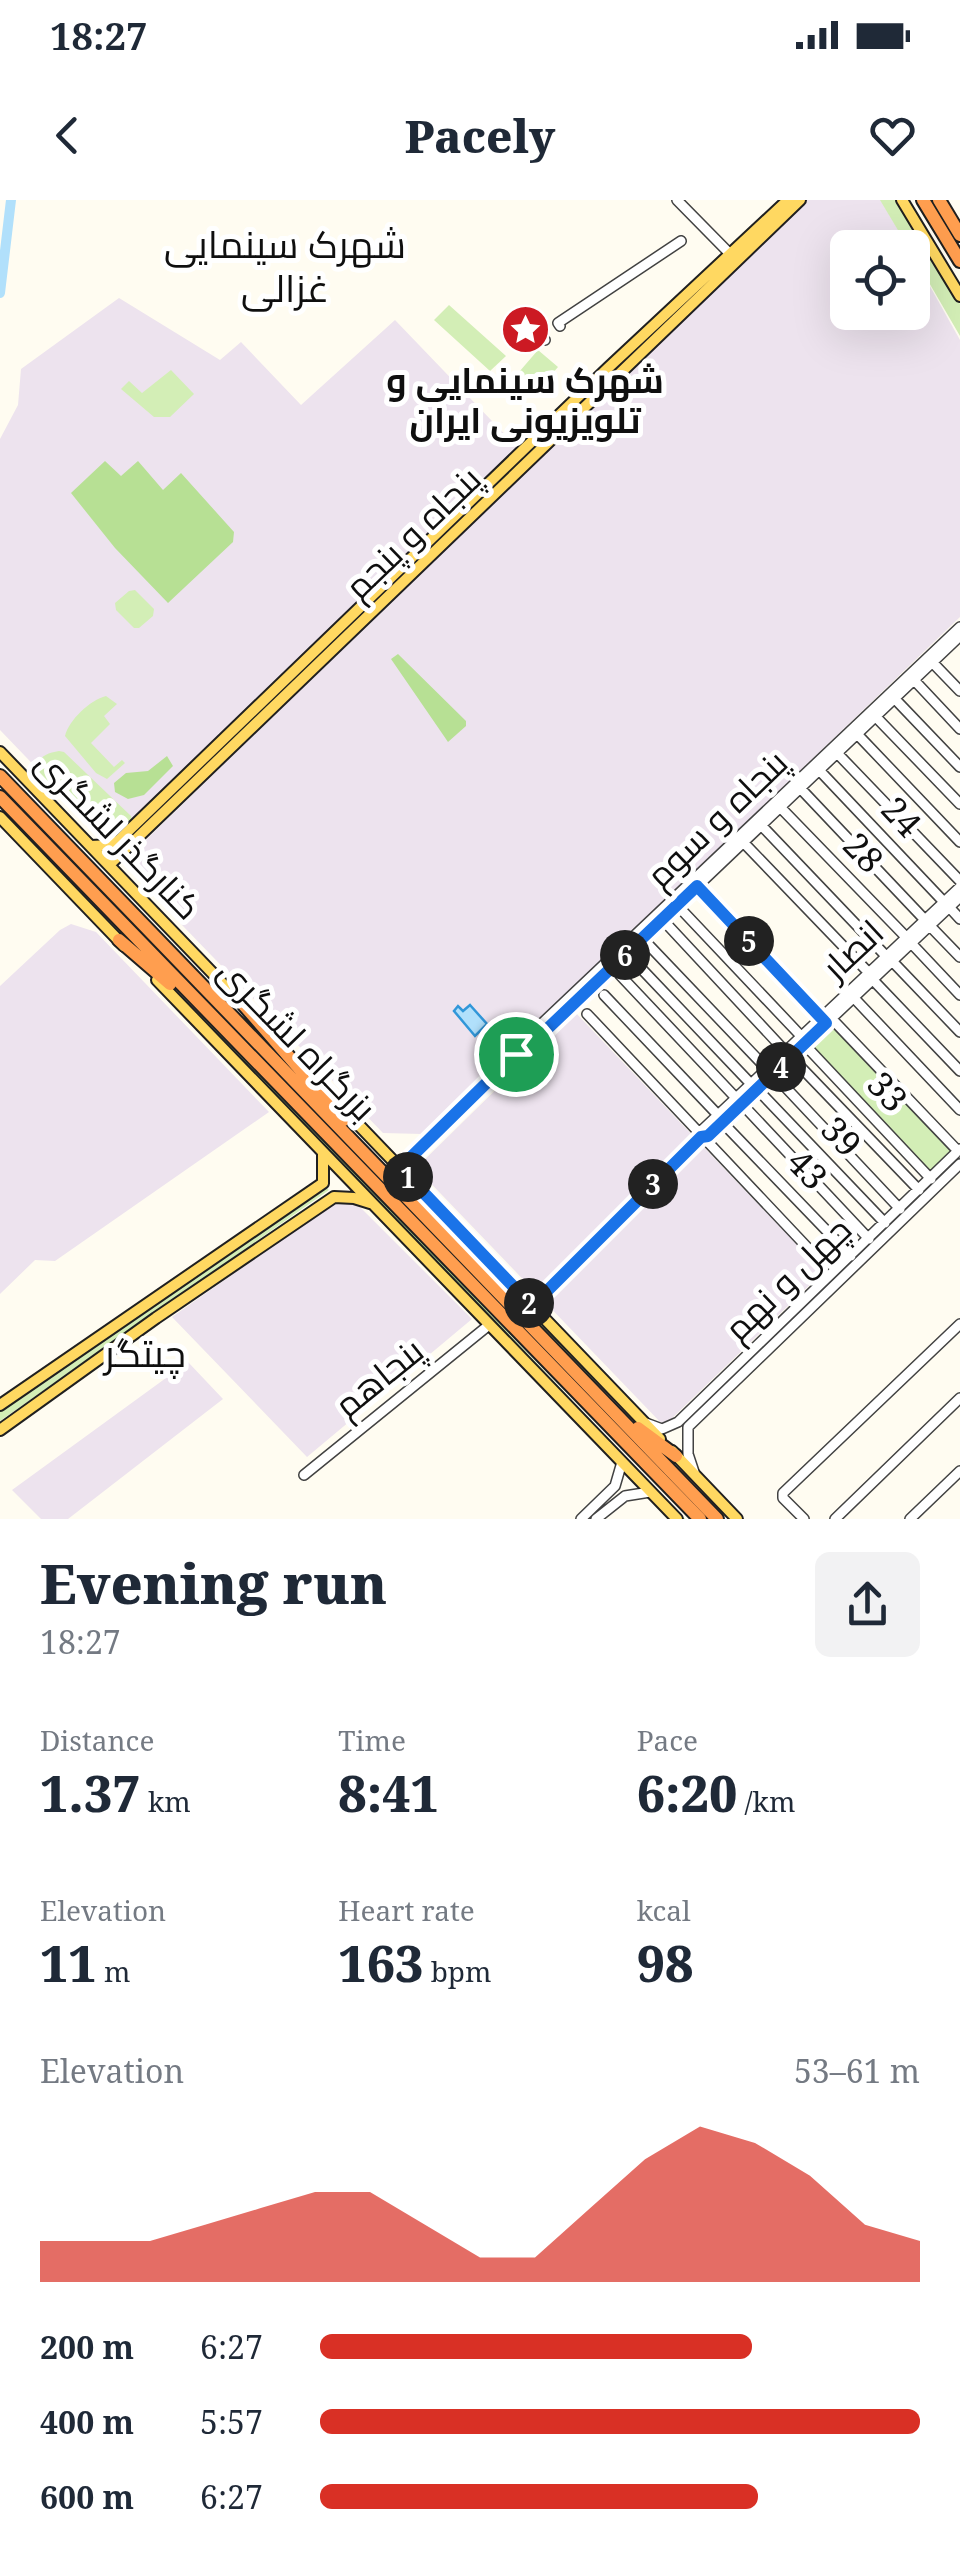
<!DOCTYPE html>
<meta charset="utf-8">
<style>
body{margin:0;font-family:"Noto Serif",Cairo,serif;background:#f2f2f3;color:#1f2937;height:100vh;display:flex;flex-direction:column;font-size:38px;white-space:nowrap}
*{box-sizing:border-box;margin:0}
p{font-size:32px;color:#747a83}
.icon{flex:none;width:55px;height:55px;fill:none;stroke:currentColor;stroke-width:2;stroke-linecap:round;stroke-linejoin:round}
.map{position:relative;height:1319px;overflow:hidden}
.sheet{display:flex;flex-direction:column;background:#fff;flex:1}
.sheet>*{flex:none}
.tools{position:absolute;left:830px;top:30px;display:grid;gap:20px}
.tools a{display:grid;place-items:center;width:100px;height:100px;border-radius:15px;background:#fff;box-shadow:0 10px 40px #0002;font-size:50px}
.pin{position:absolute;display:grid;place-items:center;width:85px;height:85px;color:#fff;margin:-42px;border:5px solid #fff;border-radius:50%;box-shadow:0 2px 10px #0007}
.km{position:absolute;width:50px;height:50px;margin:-25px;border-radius:50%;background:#222;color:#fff;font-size:28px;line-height:50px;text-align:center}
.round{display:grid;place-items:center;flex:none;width:105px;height:105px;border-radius:15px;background:#f2f2f3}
.head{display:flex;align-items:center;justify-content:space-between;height:170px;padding:0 40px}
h1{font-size:55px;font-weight:800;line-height:75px}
.figures{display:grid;grid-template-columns:repeat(3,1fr);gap:15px;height:170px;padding:10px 40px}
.figures div{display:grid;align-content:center}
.figures b{font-size:50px;font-weight:800}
.figures small{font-size:28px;font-weight:400}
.figures p{font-size:28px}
.chart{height:280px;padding:20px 40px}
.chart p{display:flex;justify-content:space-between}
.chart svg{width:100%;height:180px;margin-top:10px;fill:#d93025;opacity:.7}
ul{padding:0 40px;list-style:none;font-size:32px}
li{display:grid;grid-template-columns:160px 120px 1fr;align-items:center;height:75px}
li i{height:25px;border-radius:12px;background:#d93025}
.status{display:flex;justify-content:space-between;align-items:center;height:70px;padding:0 50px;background:#fff;direction:ltr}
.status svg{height:28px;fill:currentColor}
header{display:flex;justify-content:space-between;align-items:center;height:130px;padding:0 40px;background:#fff;font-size:45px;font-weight:800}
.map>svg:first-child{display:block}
.industrial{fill:#ede3ee}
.green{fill:#d3eeb6}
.forest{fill:#b7e094}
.water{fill:#b1e0fb;stroke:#3197d9;stroke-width:2.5}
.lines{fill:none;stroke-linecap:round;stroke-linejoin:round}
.river{stroke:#b1e0fb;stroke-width:10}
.minor-casing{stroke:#424242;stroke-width:12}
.major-casing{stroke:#202020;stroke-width:14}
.highway-casing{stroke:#202020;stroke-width:16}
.minor{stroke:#fff;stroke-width:9}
.major{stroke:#ffd861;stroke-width:10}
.highway{stroke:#ff9e4f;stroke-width:12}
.route-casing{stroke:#fff;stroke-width:20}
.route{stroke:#1a73e8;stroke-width:12}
.labels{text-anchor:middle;stroke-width:10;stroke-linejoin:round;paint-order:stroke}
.poi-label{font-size:35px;font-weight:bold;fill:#0f0f0f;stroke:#fff}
.street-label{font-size:35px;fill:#0f0f0f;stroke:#fff}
.neighbourhood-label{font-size:38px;fill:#0f0f0f;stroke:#fff}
</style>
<div class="status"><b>18:27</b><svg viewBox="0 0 49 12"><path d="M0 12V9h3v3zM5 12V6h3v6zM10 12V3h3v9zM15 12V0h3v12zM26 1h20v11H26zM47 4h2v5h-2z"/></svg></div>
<header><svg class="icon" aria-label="back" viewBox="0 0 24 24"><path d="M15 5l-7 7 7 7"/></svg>Pacely<svg class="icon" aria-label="heart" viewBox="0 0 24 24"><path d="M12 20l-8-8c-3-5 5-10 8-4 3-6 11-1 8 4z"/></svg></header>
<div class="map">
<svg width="960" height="1319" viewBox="0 0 960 1319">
<rect width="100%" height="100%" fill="#fffcf1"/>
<path class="industrial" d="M806,0H881L908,47L848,48V112H912L913,56L960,140V417L422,934L383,933L122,663Z
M119,98L220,160L241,142L301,205L395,120L517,247L114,636L100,634L0,530V239L18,205L21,169Z
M71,724L96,732L269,912L55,1061L35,1060L0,1094V786L60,730Z
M575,812L823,1072L664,1226L416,968Z
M354,1001L472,1119L307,1257L172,1117L334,1003Z
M188,1162L223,1199L68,1319H41L12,1290Z"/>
<path class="green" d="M880,0H898L960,104V136L913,55L912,48L908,47Z
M449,105L506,156L490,171L434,120Z
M538,150L558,167L533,196L513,179Z
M171,170L194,194L170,217H154L121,189L129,181L142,193Z
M135,390L154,409L153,416L139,428H134L116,410L115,403L129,391Z
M106,496L117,504L104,516L110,524L91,543L114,567L122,560L125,563L107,579L96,573L65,536C69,520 90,500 106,496Z
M59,551L64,552L131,616L132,621L114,638L101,636L38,571C36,557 47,553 59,551Z
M829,823L954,952L930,975L807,845Z
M325,987L329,990L0,1221V1211Z"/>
<path class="forest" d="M105,261L121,276L138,261L163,290L181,273L234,332L233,342L168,403L115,348L71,293Z
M398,454L466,521V526L448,542L391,459Z
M167,556L173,566L144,595L128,599L115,592L114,583L126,573L148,571Z
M183,801L219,829L685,1319H682Z
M357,927L636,1217L590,1177L366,942Z"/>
<path class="water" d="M470,805L487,824L475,836L454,811L458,806L463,811Z"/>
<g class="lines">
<path class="river" d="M0,93L11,0"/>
<defs>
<path id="minor" d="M677,0L735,59
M560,126L558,123L681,41
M540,135L545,140
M932,462L960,491
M914,480L960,529
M894,498L960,567
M875,516L960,604
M857,534L960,642
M837,553L960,681
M819,570L944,702
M800,588L925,720
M780,607L906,737
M761,625L886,756
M743,642L869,773
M697,686L822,819
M677,705L801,836
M949,707L960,719
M662,719L785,851
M930,726L960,757
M642,738L767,869
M911,743L960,795
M892,761L960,832
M636,763L751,884
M619,774L736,898
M873,780L960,871
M604,795L718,915
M854,798L960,910
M587,814L823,1064
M831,818L958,951
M804,844L931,979
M516,854L522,853L960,436
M791,857L919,990
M773,874L900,1009
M757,889L885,1023
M742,904L869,1039
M722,922L851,1056
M701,937V931L960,687
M400,968L516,854V848L960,427
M532,1105L701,937L707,936L960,697
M646,1223L662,1229L678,1222L960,949
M694,1272L688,1254V1227L960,964
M304,1275L489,1125
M581,1319L615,1286L622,1262
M596,1319L625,1296L650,1292
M804,1319L783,1298V1293L960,1124
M835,1319L960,1198
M910,1319L960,1271"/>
<path id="major" d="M902,0L960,96
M0,552L248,810
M0,617L124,746
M91,646L111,645L119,640L608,168L788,0
M109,665L800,0
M157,780L677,1319
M329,894L660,1239
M323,952V983
M0,1205L323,983
M0,1230L156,1118L334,997L354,998L370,1003
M672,1251L737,1319"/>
<path id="highway" d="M923,0L960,61
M939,0L960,35
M0,576L717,1319
M0,597L700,1319
M119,740L170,784
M244,805L344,920
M638,1228L676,1256"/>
</defs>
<use href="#minor" class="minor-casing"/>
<use href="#major" class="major-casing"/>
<use href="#highway" class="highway-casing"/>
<use href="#minor" class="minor"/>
<use href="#major" class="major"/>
<use href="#highway" class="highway"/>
</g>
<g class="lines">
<defs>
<path id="route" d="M697,686L826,823L708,936L701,937L532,1106L400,968L516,854L522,853Z"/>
</defs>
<use href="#route" class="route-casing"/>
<use href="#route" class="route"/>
</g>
<defs>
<symbol id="sight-disc" viewBox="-11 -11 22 22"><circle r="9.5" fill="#cc1a23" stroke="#fff"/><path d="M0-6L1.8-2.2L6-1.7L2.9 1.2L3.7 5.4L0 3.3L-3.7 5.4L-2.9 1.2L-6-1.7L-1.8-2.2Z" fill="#fff"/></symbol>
</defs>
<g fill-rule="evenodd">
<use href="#sight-disc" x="498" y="102" width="55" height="55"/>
</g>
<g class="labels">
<g class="poi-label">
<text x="525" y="193">شهرک سینمایی و<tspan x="525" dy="40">تلویزیونی ایران</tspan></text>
</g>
<g class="street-label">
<text transform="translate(413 333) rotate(-44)" y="12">پنجاه و پنجم</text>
<text transform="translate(901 617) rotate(47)" y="12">24</text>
<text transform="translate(717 619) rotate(-44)" y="12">پنجاه و سوم</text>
<text transform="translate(118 635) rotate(46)" y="12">کنارگذر لشگری</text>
<text transform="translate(863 653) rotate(46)" y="12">28</text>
<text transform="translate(853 750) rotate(-43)" y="12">انصار</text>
<text transform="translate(297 840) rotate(46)" y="12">بزرگراه لشگری</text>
<text transform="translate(887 892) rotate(47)" y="12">33</text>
<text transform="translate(841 937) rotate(46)" y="12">39</text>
<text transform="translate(807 970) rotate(46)" y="12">43</text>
<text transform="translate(788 1079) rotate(-44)" y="12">چهل و نهم</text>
<text transform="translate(379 1178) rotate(-39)" y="12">پنجاهم</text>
</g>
<g class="neighbourhood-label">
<text x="285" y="58">شهرک سینمایی<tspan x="285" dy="44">غزالی</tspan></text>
<text x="145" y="1167">چیتگر</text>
</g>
</g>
</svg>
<div class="tools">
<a><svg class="icon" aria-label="locate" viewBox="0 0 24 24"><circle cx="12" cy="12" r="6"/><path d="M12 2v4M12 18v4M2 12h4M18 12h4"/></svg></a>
</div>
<div class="pin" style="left:516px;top:854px;background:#1e9e55"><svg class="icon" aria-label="arrive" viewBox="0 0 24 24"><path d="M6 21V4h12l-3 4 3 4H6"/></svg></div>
<b class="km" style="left:408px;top:977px">1</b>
<b class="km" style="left:529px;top:1103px">2</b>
<b class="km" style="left:653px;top:984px">3</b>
<b class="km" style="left:781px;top:867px">4</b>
<b class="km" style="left:749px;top:741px">5</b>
<b class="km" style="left:625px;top:755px">6</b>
</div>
<section class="sheet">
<div class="head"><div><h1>Evening run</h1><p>18:27</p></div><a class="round"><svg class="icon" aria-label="share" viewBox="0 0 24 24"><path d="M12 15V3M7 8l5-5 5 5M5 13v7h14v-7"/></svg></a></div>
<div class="figures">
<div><p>Distance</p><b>1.37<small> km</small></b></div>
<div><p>Time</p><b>8:41</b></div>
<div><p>Pace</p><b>6:20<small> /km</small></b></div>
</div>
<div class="figures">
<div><p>Elevation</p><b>11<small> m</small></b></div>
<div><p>Heart rate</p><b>163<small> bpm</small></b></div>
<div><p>kcal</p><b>98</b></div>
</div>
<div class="chart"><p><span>Elevation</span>53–61 m</p>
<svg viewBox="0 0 160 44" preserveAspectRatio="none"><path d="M0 44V34L10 34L20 34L30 30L40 26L50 22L60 22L70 30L80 38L90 38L100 26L110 14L120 6L130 10L140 18L150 30L160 34V44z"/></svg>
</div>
<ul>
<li><b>200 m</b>6:27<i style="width:72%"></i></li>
<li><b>400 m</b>5:57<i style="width:100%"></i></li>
<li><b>600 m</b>6:27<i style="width:73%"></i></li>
</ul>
</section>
